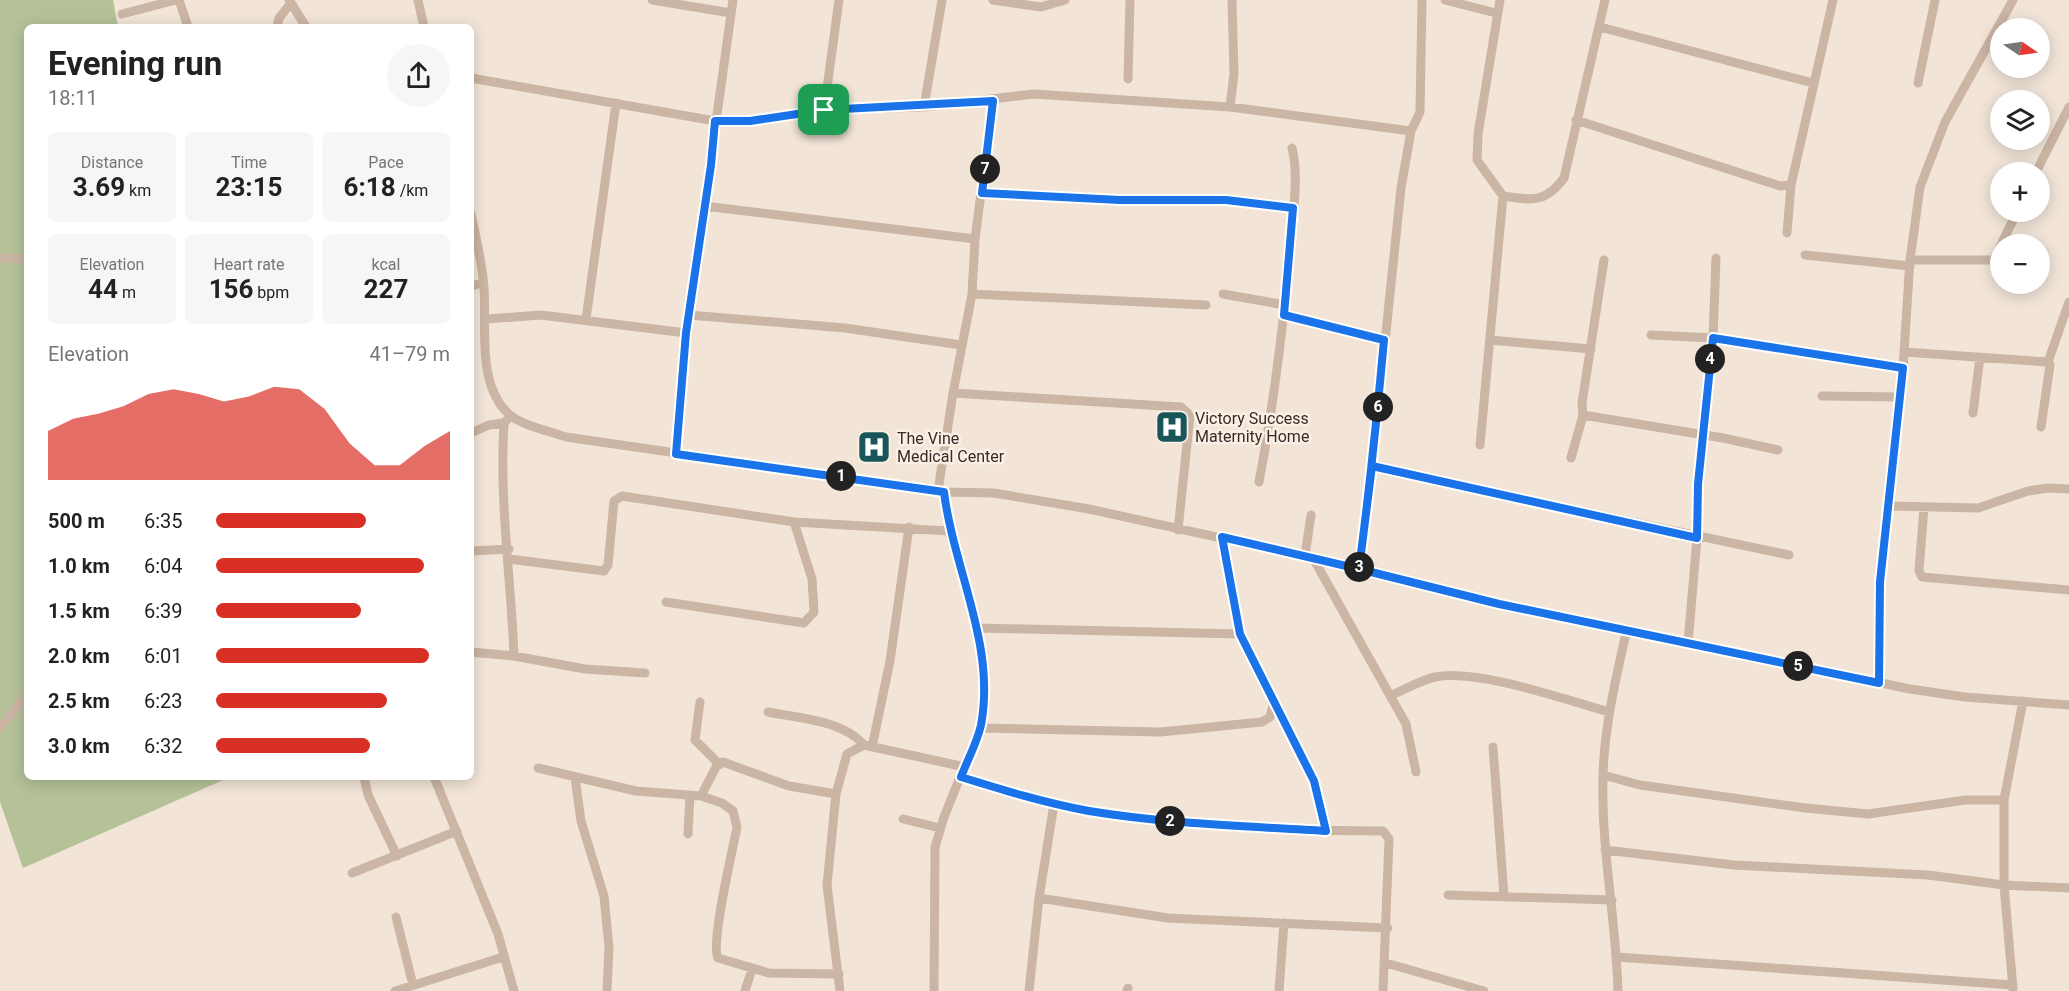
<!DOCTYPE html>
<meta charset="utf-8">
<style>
body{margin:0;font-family:Roboto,sans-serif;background:#f6f6f6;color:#222;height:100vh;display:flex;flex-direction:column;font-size:22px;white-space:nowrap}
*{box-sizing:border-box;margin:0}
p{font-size:20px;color:#767676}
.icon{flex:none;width:33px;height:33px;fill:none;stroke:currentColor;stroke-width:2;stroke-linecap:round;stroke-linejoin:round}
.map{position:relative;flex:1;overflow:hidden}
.details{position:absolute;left:24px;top:24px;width:450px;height:756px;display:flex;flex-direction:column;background:#fff;border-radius:9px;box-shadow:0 3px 15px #0003}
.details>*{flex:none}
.needle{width:39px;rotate:103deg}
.fabs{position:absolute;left:1990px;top:18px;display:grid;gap:12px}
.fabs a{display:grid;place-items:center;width:60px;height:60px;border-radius:50%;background:#fff;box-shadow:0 3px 15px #0003;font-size:30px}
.pin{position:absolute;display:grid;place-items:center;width:51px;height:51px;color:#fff;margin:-26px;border-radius:12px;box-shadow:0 3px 9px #0006}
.km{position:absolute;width:30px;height:30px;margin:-15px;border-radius:50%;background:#222;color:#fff;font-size:16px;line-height:30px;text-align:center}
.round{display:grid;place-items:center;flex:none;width:63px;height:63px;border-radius:32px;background:#f6f6f6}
.headline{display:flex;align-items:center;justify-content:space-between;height:102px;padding:0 24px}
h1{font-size:33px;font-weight:700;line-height:45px}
.stats{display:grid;grid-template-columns:repeat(3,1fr);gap:9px;height:102px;padding:6px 24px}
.stats div{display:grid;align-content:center;border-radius:9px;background:#f6f6f6;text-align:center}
.stats b{font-size:26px;font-weight:700}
.stats small{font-size:16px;font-weight:400}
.stats p{font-size:16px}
.chart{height:168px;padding:12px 24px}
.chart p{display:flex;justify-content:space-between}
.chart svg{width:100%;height:108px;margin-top:6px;fill:#d93025;opacity:.7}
ul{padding:0 24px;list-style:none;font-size:20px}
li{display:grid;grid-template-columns:96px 72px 1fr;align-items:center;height:45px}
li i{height:15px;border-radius:8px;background:#d93025}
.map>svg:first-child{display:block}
.green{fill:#b5c298}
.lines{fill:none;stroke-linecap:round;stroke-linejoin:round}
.minor{stroke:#cbb5a4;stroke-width:9}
.route-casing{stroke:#fff;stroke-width:12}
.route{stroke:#1a73e8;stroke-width:8}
.labels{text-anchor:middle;stroke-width:5;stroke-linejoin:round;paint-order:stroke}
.poi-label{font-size:16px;fill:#362b26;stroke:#faf0e5;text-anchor:start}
</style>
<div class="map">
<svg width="2069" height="991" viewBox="0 0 2069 991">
<rect width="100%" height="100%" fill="#f2e5d8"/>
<path class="green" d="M0,0H113L118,27H27V777H230L23,868L0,802Z"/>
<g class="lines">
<path class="minor" d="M179,0L188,27
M418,0L424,27
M652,0L731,13
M993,0L1041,7L1065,0
M1445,0L1496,13
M291,3L306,27
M122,14L176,0
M277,27L279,18L291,3L289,0
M1600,27L1813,83
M471,78L715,121H750L824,110L924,107L1034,94L1230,107L1411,131
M1128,79L1130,0
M1918,83L1935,0
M924,107L942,0
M1230,107L1234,74L1232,0
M824,110L839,0
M1576,120L1780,186L1791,185L1833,0
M2036,172L2069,107
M982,193L1120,200H1226L1293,208
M1503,196C1531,200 1545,204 1564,178L1605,0
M704,206L975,239
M471,214C476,237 482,263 484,287C487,326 476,386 510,415C524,426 549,431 566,437L944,492L994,493L1089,509L1313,558L1499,604L1910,689L1965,697L2069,705
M1787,233L1791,185
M1805,255L1910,266
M0,258L27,259
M1994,259L2017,212
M1604,260L1582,403L1583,415L1723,438L1778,450
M1910,260H2001
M471,286L483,283
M972,294L1206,305
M1223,294L1285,305
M689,315L845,328L961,345
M1284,315L1384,340
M486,319L541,315L686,333
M586,319L616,103
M1651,335L1713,338L1903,368
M1490,340L1591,349
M1904,352L2048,362L2050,365L2041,427
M2048,362L2069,302
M953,393L1181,407L1190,415L1178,530
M1822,396L1900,397
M1973,413L1980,357
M504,423C499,501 511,578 514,656
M471,433L489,425L504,423L507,420
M1480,445L1503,196L1477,160L1478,134L1500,0
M676,454L689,315L733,0
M1571,458L1583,415
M1372,467L1789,555
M1259,482C1274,402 1284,322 1291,240C1293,212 1299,176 1292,148
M938,491L953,393L972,294L975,239L993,101
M1889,506L1978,508L2028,491L2048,488L2069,489
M1924,507L1919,571L1922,577L2069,590
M1222,537L1240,634L1314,781L1326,831
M471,551L509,549
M1305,556L1311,515
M1313,558L1406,724L1416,772
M509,559L604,571L608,565L614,501L622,496L794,522L949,531
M1359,569L1372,467L1401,188L1411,131L1420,112L1422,0
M666,602L804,623L814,612L812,579L794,522
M978,628L1240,634
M1688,643L1697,538L1698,484L1713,338L1716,258
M471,652L514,656L585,669L645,673
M1879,683L1880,582L1903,368L1910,260L1920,187L1945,122L2013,0
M1392,695C1406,689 1421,680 1435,677C1476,668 1566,700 1609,712
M700,702L695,740L719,764
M768,712C798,718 843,720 864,745
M0,728L27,694
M980,728L1160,732L1262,722L1270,717L1274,702
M872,747L890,661L909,527
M1493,747L1504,896
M538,768L636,791L701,796L722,803L733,811L737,827C733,849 710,944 718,958L769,973L839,974
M1603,775L1640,785L1805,808L1868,814L1966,800H2004
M364,777L368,795L397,856
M434,777L498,934L514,991
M961,777C978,782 995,789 1013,794C1126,825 1266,831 1383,831L1389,839L1383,991
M575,778L581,821L604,896L609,947L607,991
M701,796L716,767L723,762L789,786L836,794
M903,819L940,828
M688,834L690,795
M1605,850L1734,865L1928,875L2004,885L2069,888
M352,873L457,831
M1448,895L1612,900
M1039,898L1168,918L1388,928
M396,917L413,985
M1617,957L2013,985
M1386,963L1484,991
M2013,989L2004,885V800L2023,701
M395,991L503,957
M745,991L752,969
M840,991L827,885L836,794L847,754L864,745L965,767
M934,991L935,847L944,817L980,728L985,680L978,628L949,531L944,492
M1029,991L1039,898L1054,804
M1127,991L1128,988
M1279,991L1284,923
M1618,991C1616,919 1601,849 1603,777C1604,727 1616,678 1627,629"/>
</g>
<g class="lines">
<defs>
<path id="route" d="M824,110L750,121H715L711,165L686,333L676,454L944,492C954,571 996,645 981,725C977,743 967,761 961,777C1003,790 1045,803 1089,811C1167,824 1247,826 1326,831L1314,781L1240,634L1222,537L1359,569L1372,466L1697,538L1698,484L1713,338L1903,368L1880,582L1879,683L1499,604L1359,569C1369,493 1377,417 1384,340L1284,315L1293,208L1226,200H1120L982,193L993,101L824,110"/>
</defs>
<use href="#route" class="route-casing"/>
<use href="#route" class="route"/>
</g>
<defs>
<symbol id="hospital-square" viewBox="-11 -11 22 22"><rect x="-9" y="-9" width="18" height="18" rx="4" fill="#1a5659" stroke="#faf0e5"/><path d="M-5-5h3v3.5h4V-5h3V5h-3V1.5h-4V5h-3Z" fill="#fff"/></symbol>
</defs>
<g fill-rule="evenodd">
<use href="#hospital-square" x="1153" y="408" width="38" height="38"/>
<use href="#hospital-square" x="855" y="428" width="38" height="38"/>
</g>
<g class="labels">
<g class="poi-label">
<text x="1195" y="424">Victory Success<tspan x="1195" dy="18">Maternity Home</tspan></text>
<text x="897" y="444">The Vine<tspan x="897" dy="18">Medical Center</tspan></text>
</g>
</g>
</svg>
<div class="fabs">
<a><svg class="needle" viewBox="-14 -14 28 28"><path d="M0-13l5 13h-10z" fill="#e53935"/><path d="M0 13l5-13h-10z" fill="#767676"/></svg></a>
<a><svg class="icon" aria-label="layers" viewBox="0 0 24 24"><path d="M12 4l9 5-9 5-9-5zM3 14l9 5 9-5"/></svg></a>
<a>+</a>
<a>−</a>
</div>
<div class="pin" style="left:824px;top:110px;background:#1e9e55"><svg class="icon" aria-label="arrive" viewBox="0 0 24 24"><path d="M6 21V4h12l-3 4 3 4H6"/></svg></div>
<b class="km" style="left:841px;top:476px">1</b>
<b class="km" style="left:1170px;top:821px">2</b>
<b class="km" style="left:1359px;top:567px">3</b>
<b class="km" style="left:1710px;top:359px">4</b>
<b class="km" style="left:1798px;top:666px">5</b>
<b class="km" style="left:1378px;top:407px">6</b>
<b class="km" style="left:985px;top:169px">7</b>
<section class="details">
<div class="headline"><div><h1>Evening run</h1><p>18:11</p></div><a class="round"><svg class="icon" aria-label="share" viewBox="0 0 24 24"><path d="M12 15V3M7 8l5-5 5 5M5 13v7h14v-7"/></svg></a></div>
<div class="stats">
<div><p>Distance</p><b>3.69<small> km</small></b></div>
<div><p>Time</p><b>23:15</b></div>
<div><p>Pace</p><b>6:18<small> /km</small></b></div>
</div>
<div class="stats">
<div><p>Elevation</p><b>44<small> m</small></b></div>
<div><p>Heart rate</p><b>156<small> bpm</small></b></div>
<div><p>kcal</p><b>227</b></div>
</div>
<div class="chart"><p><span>Elevation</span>41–79 m</p>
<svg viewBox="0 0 160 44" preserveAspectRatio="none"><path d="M0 44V24L10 19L20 17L30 14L40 9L50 7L60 9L70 12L80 10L90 6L100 7L110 15L120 29L130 38L140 38L150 30L160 24V44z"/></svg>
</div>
<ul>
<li><b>500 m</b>6:35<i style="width:64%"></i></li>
<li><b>1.0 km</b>6:04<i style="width:89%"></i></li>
<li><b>1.5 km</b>6:39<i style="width:62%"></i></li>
<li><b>2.0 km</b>6:01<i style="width:91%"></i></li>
<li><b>2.5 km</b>6:23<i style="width:73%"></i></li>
<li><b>3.0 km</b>6:32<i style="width:66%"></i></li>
</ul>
</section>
</div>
